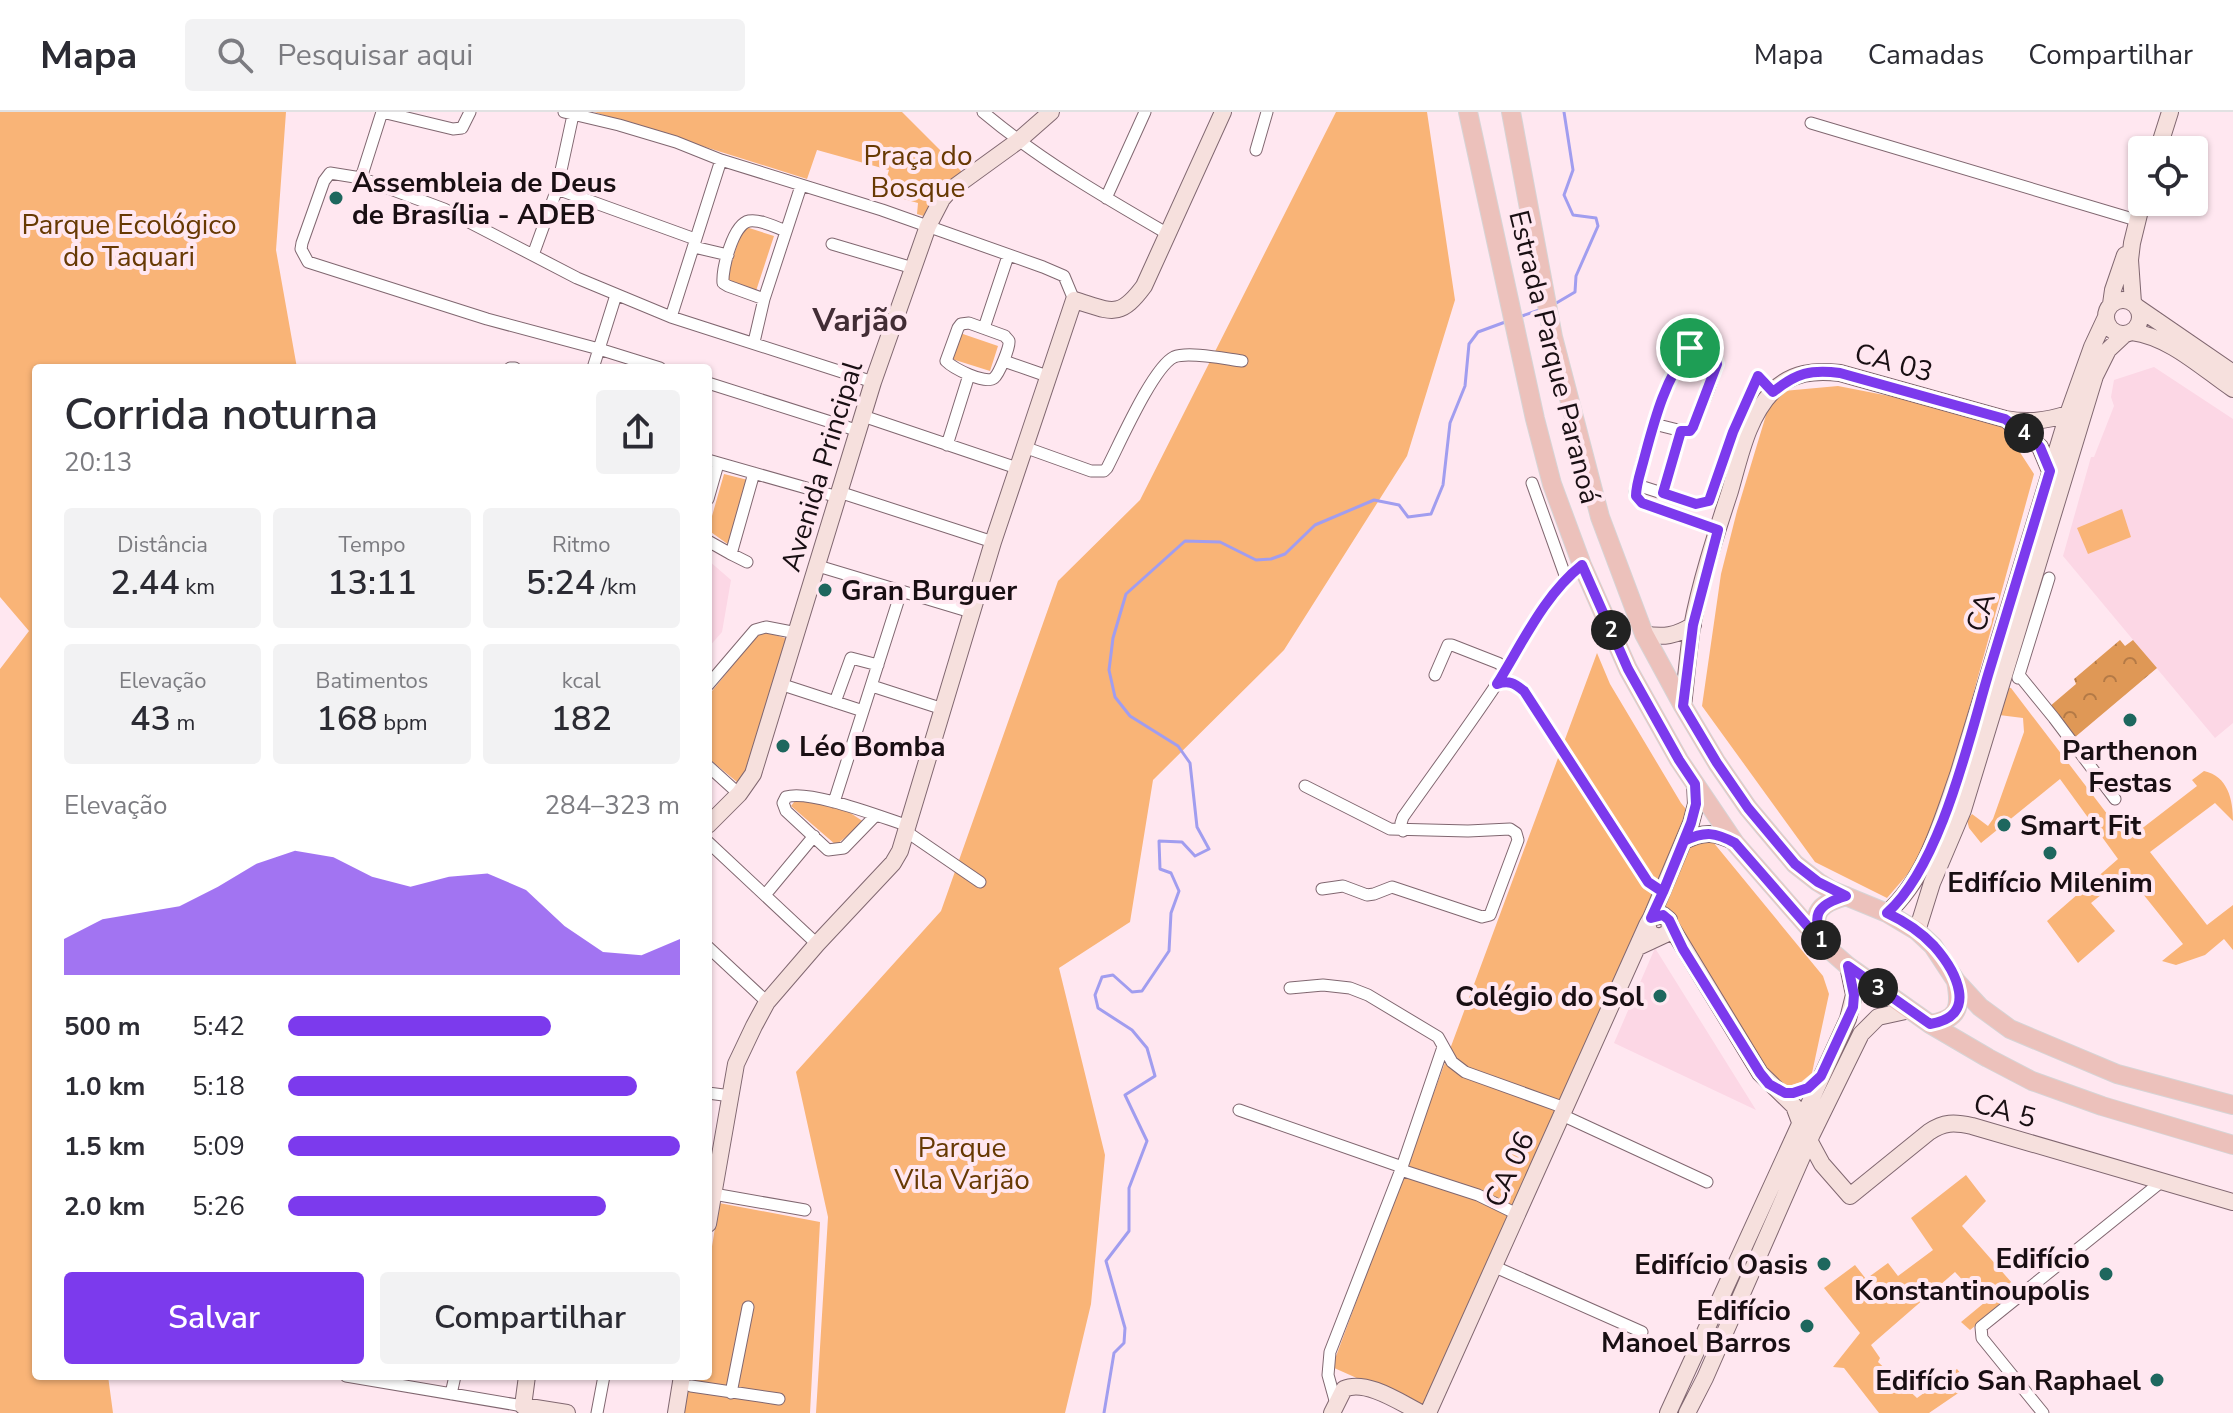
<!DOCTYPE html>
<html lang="pt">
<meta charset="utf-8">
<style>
body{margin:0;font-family:"Nunito Sans",sans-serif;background:#f2f2f3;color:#2b2b33;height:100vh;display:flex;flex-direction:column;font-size:30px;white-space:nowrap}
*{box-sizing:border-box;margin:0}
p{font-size:26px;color:#7c7c81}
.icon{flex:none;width:44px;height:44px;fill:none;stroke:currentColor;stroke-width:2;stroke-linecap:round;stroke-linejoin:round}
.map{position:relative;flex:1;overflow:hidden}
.panel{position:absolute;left:32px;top:252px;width:680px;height:1016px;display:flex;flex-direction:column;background:#fff;border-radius:8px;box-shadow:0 2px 6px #0004}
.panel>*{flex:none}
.controls{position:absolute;left:2128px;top:24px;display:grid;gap:16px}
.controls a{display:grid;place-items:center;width:80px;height:80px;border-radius:8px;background:#fff;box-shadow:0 2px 6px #0004;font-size:40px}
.pin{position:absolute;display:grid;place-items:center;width:68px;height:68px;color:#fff;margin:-34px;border:4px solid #fff;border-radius:50%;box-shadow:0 2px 8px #0007}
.km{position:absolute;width:40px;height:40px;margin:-20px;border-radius:50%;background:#222;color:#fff;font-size:22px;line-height:40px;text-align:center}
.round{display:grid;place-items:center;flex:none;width:84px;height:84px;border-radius:8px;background:#f2f2f3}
.head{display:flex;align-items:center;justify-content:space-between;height:136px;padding:0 32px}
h1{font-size:44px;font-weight:600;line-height:60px}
.metrics{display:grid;grid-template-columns:repeat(3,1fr);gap:12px;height:136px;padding:8px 32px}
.metrics div{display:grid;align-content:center;border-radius:8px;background:#f2f2f3;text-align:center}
.metrics b{font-size:34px;font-weight:600}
.metrics small{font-size:22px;font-weight:400}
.metrics p{font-size:22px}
.chart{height:224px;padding:16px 32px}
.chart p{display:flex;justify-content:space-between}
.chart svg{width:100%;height:144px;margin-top:8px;fill:#7c3aed;opacity:.7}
.primary-button{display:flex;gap:16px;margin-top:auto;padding:16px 32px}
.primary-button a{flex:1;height:92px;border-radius:8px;background:#7c3aed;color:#fff;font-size:32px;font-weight:600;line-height:92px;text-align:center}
.primary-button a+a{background:#f2f2f3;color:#2b2b33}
ul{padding:0 32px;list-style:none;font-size:26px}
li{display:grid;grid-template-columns:128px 96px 1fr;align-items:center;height:60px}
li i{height:20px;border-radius:10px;background:#7c3aed}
header{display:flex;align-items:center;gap:48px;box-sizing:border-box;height:112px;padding:0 40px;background:#fff;border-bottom:2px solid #e1e1e2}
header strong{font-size:38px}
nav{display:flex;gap:44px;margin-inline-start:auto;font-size:28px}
.search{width:560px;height:72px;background:#f2f2f3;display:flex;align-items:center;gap:20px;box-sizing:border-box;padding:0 28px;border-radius:8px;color:#7c7c81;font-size:30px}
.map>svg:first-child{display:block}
.built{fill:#fcd7e5}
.green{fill:#f9b477}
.forest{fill:url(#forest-crowns)}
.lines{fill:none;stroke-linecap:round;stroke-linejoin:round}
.stream{stroke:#a19def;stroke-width:3}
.street-casing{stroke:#806770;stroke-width:13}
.secondary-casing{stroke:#806770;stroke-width:18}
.primary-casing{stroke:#d6d4d5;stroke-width:20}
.street{stroke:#fff;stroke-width:11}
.secondary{stroke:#f6e0dd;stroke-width:16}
.primary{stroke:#ecc1bb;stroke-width:18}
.route-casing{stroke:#fff;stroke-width:16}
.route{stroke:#7c3aed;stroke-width:10}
.poi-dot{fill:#1e675e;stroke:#ffe7f0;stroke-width:3}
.labels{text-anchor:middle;stroke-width:8;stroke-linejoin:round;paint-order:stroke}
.park-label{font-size:28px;fill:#673903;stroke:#ffe7f0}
.poi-label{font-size:28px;font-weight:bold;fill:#190f13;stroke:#ffe7f0;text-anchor:end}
.street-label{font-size:28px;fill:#190f13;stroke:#ffe7f0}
.quarter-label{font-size:32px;font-weight:bold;fill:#422d35;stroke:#ffe7f0}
</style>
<header>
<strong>Mapa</strong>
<div class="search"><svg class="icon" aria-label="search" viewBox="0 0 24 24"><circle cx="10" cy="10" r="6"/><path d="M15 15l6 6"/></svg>Pesquisar aqui</div>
<nav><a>Mapa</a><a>Camadas</a><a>Compartilhar</a></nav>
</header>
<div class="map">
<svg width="2233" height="1301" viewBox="0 0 2233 1301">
<defs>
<pattern id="forest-crowns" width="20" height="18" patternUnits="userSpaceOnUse" patternTransform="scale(2)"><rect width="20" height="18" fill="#df9856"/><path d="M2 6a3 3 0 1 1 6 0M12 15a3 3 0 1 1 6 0" fill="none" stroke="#b47a46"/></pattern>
</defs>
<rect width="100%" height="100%" fill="#ffe7f0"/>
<path class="built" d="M2154,255L2233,307V611L2215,626L2063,444L2091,345H2094L2114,294L2111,285L2114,268Z
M708,448L731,468L722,520L708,536Z
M1655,836L1756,998L1614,931Z"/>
<path class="green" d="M0,0H286L276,138L297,256H36V1264H108L113,1301H0V557L29,519L0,485Z
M594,0H902L962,60L927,105L917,102L918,91L882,81L889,58L817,38L807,67Z
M1336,0H1427L1455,188L1407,344L1284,538L1153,668L1130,810L1059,856L1105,1043L1091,1192L1065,1301H816L828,1105L796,960L941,799L1058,469L1140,388Z
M743,114L774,124L756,179L726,169Z
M960,221L998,234L990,259L952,247Z
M1838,274L1997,305L2034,362L1931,735L1887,786L1815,750L1702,594L1721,462L1737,399L1773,280Z
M724,362L748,368L729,433L708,418Z
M2122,397L2131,425L2088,442L2077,416Z
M759,521H769L788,527L745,665L737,670L708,646V584Z
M1597,541L1610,572L1681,691L1823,864L1829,882L1812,961L1801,970L1789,974L1770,968L1650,787L1424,1296L1332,1255Z
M2006,575L2011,576L2127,728L2197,674L2192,668L2204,659C2228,664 2233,688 2233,709L2215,691L2150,740L2207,813L2233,793V838L2224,827L2205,843L2176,853L2162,849L2183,832L2127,762L2091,791L2115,819L2078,851L2047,809L2118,747L2060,667L1981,731L1969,716L1967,708L1972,702L1988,714L1993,707L2024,620L2023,606L1999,603Z
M798,685L849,700L864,710L836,733L791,694Z
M1966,1063L1986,1089L1962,1114L2019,1179L1970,1218L1961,1210L1984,1191L1955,1160L1871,1233L1880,1246L1878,1250L1917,1286L1957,1257L1970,1273L1929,1301H1879L1844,1256L1833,1255L1860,1221L1824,1176L1855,1153L1866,1167L1888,1151L1898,1164L1933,1138L1911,1106Z
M719,1091L820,1110L810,1301H684L690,1264H708V1159Z"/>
<path class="forest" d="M2120,528L2125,534L2133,528L2157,556L2074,626L2049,595L2076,572L2074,567Z"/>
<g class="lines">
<path class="stream" d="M1553,193L1575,180L1576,164L1598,114L1596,106L1573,103L1564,83L1573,58L1564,0
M1519,205L1542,197
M1104,1301L1114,1241L1124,1231L1125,1216L1106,1149L1129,1119V1076L1147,1029L1125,983L1155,964L1147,936L1132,918L1098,896L1095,883L1102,865L1113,863L1132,880L1142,879L1169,839L1171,801L1179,779L1171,761L1160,757L1159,729L1182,730L1195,744L1209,737L1197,715L1190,651L1178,634L1130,604L1115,585L1109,558L1113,526L1126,482L1185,429L1220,430L1256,448L1271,447L1285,442L1315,413L1374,388L1399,393L1408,405L1431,402L1443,373L1450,311L1465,274L1469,232L1478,220L1508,209"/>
<defs>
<path id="street" d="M382,0L453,17L462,16L470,0
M564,0L619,13L676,30L721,48L882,98L1043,155L1064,164L1074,188
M983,0C1040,48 1104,85 1168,122
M1811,11L2136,108
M1256,38L1267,0
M361,66L382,0
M557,77L695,127
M1106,86L1145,0
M832,132L913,156
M694,135L728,143
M533,143L557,77L573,3
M764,187L728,174L723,171C722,157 733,112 749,109C760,107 775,115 786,119
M671,205L721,48
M969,211L1005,224C1006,226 1008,227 1009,229C1010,235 999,262 994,266C985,273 953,256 946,249L958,216L961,212Z
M984,216L1008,144
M754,230L764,187L801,74
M1004,249L1050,265
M510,256H515
M593,256L616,183
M660,256L599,237L487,207L308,150L301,137L302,131L324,69L330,61L361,66L444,97L577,166L671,205L873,270
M708,271L859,319
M863,304L1017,356
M1654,312L1686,320L1693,315C1699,300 1716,264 1716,251C1718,233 1696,229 1686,241C1663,271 1643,342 1635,380L1638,388L1642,391L1718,418
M947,333L969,263
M1024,335L1091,359H1104L1107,356C1119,333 1153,255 1174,245C1188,239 1226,247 1242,249
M708,348L838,385
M1532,371L1566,466
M1637,373L1696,392L1709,389L1733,320L1758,264L1773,280
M839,380L993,430
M1663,381L1681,319
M708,387L718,352
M708,429L731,442
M747,450L731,442L754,361
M818,454L971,500
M1435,563L1448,533H1452L1498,551L1507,557
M2019,563L2054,606L2115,687
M2018,566L2049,466
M780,572L863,599
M1497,572C1509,568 1514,570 1524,579L1648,770L1663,780
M708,573L755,518L766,515L797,521
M872,574L943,597
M835,590L851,546L878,553
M708,654L739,682
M1305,674L1390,717L1468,719L1510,717L1516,721L1518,728L1490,803L1482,805L1392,775L1374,782L1367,783L1343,774L1322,777
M834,690L901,480
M876,703L844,736L828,738L786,699L783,691L786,685C810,677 883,706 909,714
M1403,719L1401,711L1403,705C1434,661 1466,618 1496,573C1524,533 1543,484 1582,453
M907,720L980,770
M708,730L817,832
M765,783L814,724
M708,835L767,890
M1290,876L1323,873L1350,876L1368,883L1438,925L1452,950L1465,960L1565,996
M708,981L731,984
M1239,998L1402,1055
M1562,1003L1707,1070
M1401,1058L1478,1083L1517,1102
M708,1081L805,1098
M1493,1154L1642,1220
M346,1264L523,1294
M691,1274L779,1287
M731,1281L748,1195
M451,1282L455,1264
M1336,1292L1328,1263L1330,1240L1402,1055L1443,935
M597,1301L604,1264
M2043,1301L1982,1226L1981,1215L2161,1070"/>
<path id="secondary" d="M2158,38L2170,0
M2106 205a17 17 0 1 1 34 0a17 17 0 1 1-34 0Z
M2133,191L2130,148L2132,131L2142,90
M2111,192L2113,178L2125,143
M2137,195L2233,261
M2132,220C2170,225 2202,256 2233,277
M2009,310L2040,335L2050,359
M1644,522C1663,526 1676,524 1693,513
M1683,594C1686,568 1688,541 1692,515C1700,471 1716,422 1730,379C1740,345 1747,306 1773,279C1792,260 1815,258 1840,261L2005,307C2028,311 2045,309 2068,302
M708,713L739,682L753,662L873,270L928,114L942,87L949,79L1018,29L1051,0
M1684,729C1704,719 1715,720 1735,730
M1887,801C1926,766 1941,711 1958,663L2068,302L2092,235L2106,205
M1651,806L1691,711L1696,692L1695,672
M1670,813L1760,961L1794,994L1800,1010
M1917,819L1932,771L1963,698L2095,264L2108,238L2124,223
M1638,835L1668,821L1670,817L1669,808L1663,803L1651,806L1647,813L1650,821L1657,825
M1809,1028L1822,1052L1850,1084L1929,1020C1944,1010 1954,1010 1972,1014L2233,1090
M708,1112L736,952L754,914L767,890L817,832L893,751L900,739L993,430L1074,188C1111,199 1119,208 1144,174L1223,0
M527,1264L523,1294L567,1301
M676,1301L682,1264
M1332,1301L1344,1277C1366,1267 1401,1291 1421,1301
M1428,1301L1647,813
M1668,1301L1848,907L1854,883L1848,854
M1687,1301L1705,1266L1812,1022L1861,922L1878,905L1910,898"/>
<path id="primary" d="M1468,0L1535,307L1552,372L1582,453L1628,557L1679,648L1735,731L1824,833L1848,854L1930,912L1988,946L2032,969L2102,994L2233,1033
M1511,0L1553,225L1600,405L1644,522L1683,594L1717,651L1748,696L1795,752L1818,770L1831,778L1887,801L1917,819L1933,834L1956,869L1980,895L2010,917L2117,962L2233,993
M1821,827C1809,800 1821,791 1846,784
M1930,912C1959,907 1961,896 1956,869"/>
</defs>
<use href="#street" class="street-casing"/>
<use href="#secondary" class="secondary-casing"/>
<use href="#primary" class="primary-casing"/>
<use href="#street" class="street"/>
<use href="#secondary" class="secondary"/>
<use href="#primary" class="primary"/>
</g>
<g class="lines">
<defs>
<path id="route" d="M1690,236C1665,266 1654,310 1644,347C1641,359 1636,372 1636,384L1642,391L1718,418L1693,513L1683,594L1717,651L1748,696L1795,752L1818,770L1846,784C1815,793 1811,804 1824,833L1735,731C1715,720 1705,719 1684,729L1663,780L1648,770L1524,579C1514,571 1509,568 1497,572C1522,532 1544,483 1582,453L1628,557L1679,648L1695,672L1696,692L1691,711L1663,780L1651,806L1663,803L1669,808L1683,837L1760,961L1769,972L1785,981H1793L1808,976L1821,964L1853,895L1854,883L1848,854L1930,912C1980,904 1956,859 1934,834C1921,820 1904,809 1887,801C1940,754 1968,631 1988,563C2009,495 2030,427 2050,359L2040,335L2033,327L2005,307L1840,261C1811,257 1796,261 1773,280L1758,264L1733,320L1709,389L1696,392L1663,381L1681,319H1690L1693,315L1717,252L1714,241L1707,235L1700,233L1690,236"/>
</defs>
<use href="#route" class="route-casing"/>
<use href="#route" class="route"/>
</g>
<g class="poi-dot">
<circle cx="336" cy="86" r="8"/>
<circle cx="825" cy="478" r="8"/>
<circle cx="2130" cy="608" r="8"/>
<circle cx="783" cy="634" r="8"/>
<circle cx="2004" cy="713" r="8"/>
<circle cx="2050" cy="741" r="8"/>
<circle cx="1660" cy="884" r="8"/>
<circle cx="1824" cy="1152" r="8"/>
<circle cx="2106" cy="1162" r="8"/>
<circle cx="1807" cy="1214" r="8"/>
<circle cx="2157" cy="1268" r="8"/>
</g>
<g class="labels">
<g class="park-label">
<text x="918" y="53">Praça do<tspan x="918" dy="32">Bosque</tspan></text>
<text x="129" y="122">Parque Ecológico<tspan x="129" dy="32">do Taquari</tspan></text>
<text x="962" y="1045">Parque<tspan x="962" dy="32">Vila Varjão</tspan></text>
</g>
<g class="poi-label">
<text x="352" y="80" text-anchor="start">Assembleia de Deus<tspan x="352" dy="32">de Brasília - ADEB</tspan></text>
<text x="841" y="488" text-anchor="start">Gran Burguer</text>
<text x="799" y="644" text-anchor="start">Léo Bomba</text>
<text x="2130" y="648" text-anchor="middle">Parthenon<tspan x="2130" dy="32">Festas</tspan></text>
<text x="2020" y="723" text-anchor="start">Smart Fit</text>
<text x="2050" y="780" text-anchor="middle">Edifício Milenim</text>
<text x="1644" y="894">Colégio do Sol</text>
<text x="2090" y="1156">Edifício<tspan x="2090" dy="32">Konstantinoupolis</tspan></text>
<text x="1808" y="1162">Edifício Oasis</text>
<text x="1791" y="1208">Edifício<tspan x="1791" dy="32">Manoel Barros</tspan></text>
<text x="2141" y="1278">Edifício San Raphael</text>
</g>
<g class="street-label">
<text transform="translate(1555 245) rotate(76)" y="10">Estrada Parque Paranoá</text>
<text transform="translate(1894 250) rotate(15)" y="10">CA 03</text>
<text transform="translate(821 354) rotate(-73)" y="10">Avenida Principal</text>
<text transform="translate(1980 500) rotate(-73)" y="10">CA</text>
<text transform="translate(2005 998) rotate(15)" y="10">CA 5</text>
<text transform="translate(1509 1057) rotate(-65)" y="10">CA 06</text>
</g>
<g class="quarter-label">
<text x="860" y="219">Varjão</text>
</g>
</g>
</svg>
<div class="controls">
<a><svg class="icon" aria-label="locate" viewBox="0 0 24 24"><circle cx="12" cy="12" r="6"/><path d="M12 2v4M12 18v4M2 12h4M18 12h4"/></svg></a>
</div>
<div class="pin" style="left:1690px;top:236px;background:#1e9e55"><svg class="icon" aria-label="arrive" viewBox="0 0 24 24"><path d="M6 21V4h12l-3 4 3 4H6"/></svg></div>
<b class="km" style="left:1821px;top:828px">1</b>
<b class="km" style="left:1611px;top:518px">2</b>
<b class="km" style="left:1878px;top:876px">3</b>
<b class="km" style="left:2024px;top:321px">4</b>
<section class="panel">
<div class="head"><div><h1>Corrida noturna</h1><p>20:13</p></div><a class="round"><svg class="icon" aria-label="share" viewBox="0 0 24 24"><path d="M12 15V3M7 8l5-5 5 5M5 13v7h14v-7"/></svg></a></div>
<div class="metrics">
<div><p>Distância</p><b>2.44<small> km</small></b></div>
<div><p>Tempo</p><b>13:11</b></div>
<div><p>Ritmo</p><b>5:24<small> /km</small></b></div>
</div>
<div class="metrics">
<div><p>Elevação</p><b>43<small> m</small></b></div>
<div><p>Batimentos</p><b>168<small> bpm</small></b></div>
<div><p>kcal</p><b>182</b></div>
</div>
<div class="chart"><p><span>Elevação</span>284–323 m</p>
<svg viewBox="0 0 160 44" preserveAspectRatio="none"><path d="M0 44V33L10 27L20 25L30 23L40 17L50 10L60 6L70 8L80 14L90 17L100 14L110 13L120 18L130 29L140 37L150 38L160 33V44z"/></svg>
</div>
<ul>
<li><b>500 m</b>5:42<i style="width:67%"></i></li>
<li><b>1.0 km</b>5:18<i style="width:89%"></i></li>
<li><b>1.5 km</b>5:09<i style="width:100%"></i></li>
<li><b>2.0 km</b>5:26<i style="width:81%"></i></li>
</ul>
<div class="primary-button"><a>Salvar</a><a>Compartilhar</a></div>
</section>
</div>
